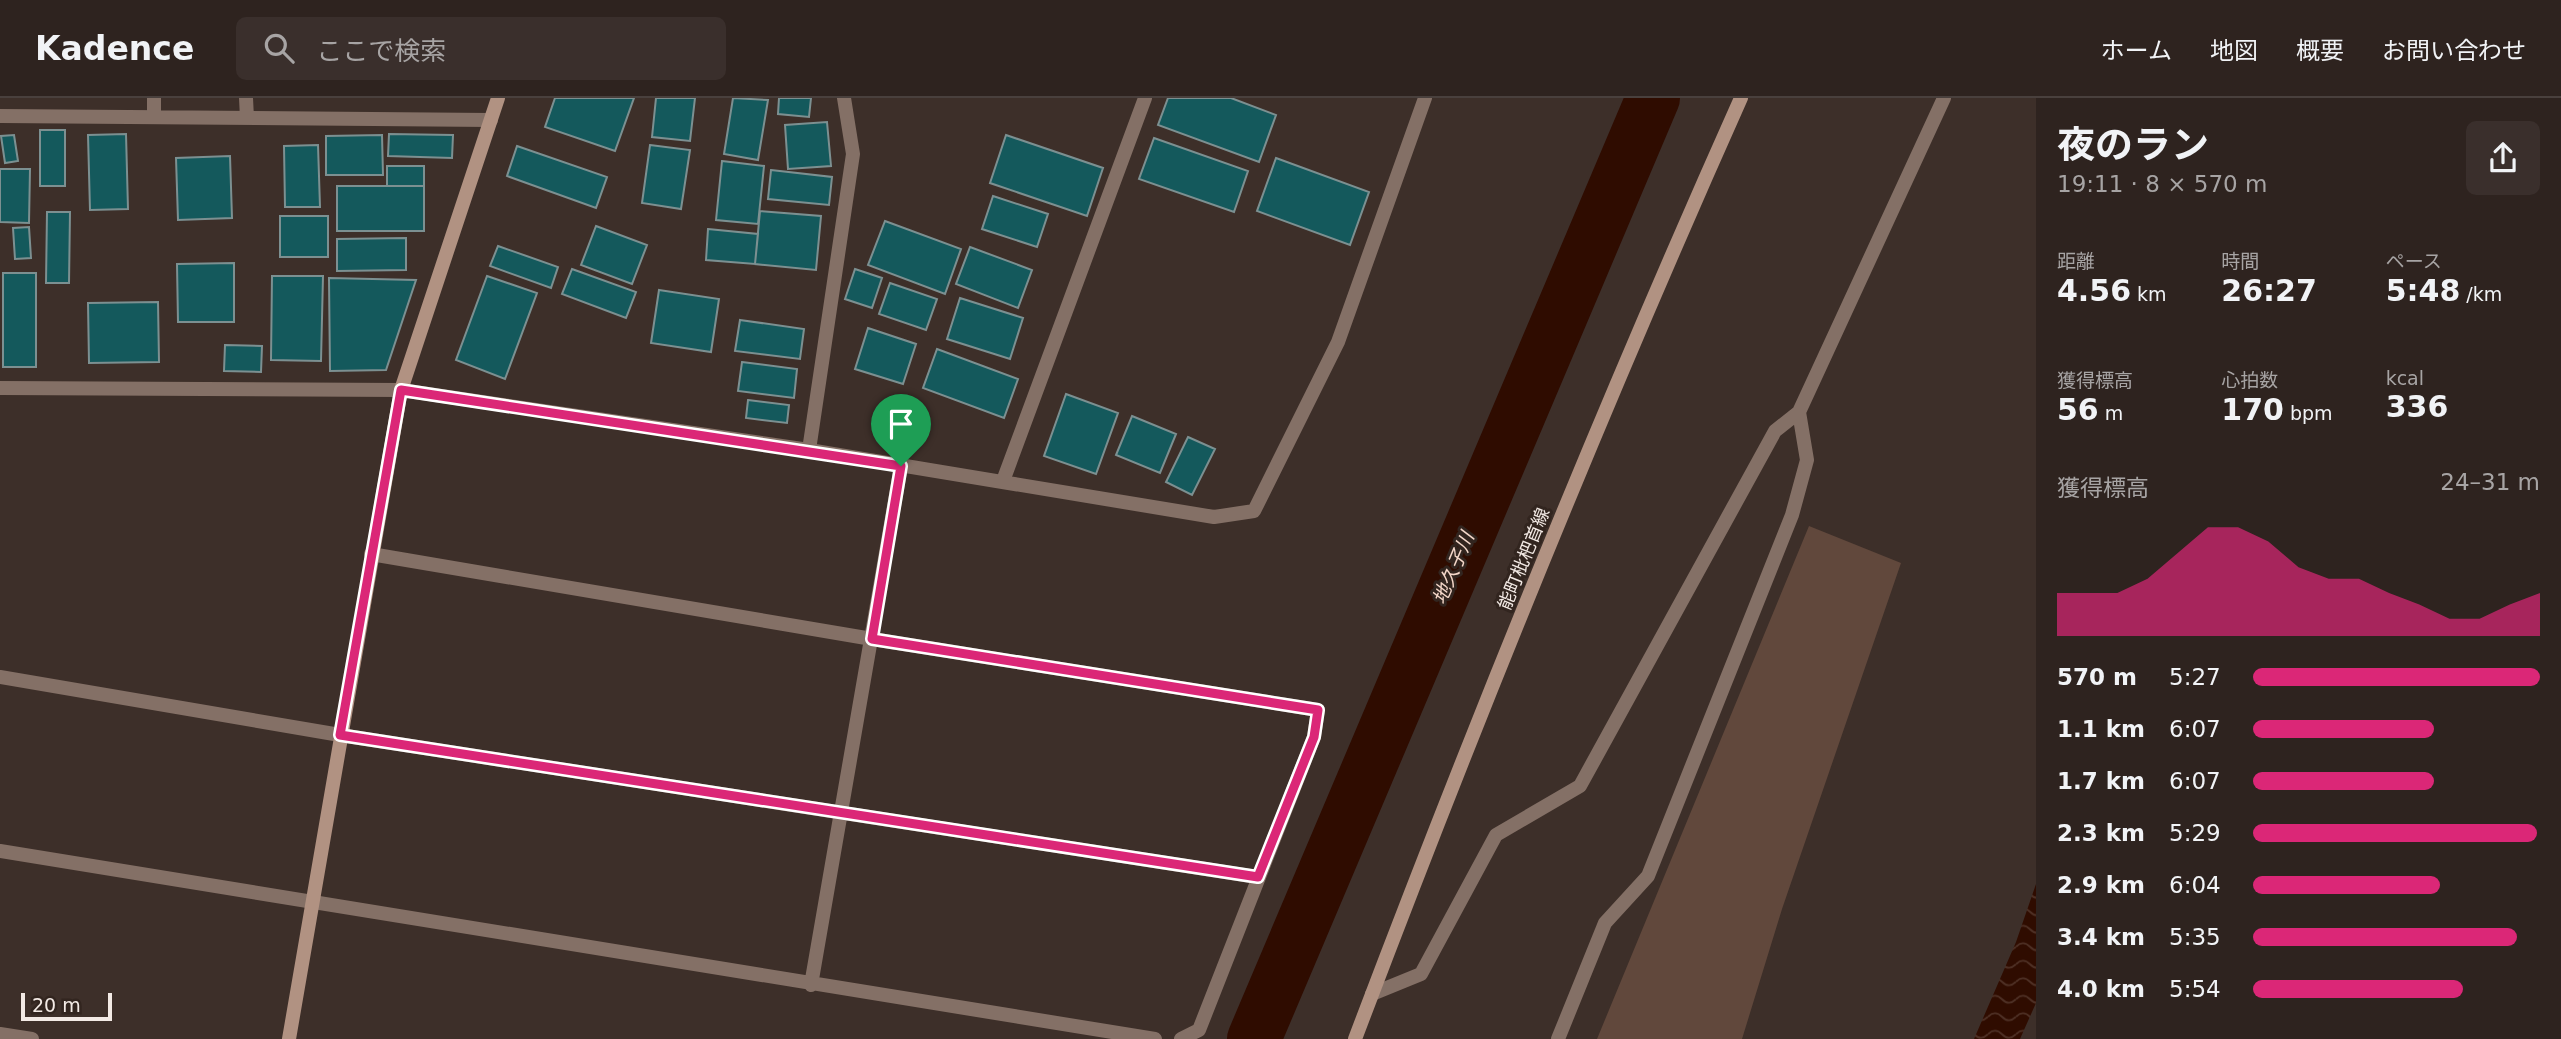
<!DOCTYPE html>
<html lang="ja">
<meta charset="utf-8">
<style>
body{margin:0;font-family:"DejaVu Sans","Noto Sans JP",sans-serif;background:#3a2f2c;color:#f1f3f6;height:100vh;display:flex;flex-direction:column;font-size:26px;white-space:nowrap}
*{box-sizing:border-box;margin:0}
p{font-size:23px;color:#a7a4a4}
.icon{flex:none;width:38px;height:38px;fill:none;stroke:currentColor;stroke-width:2;stroke-linecap:round;stroke-linejoin:round}
.map{position:relative;flex:1;overflow:hidden}
.details{display:flex;flex-direction:column;background:#2e231f;width:525px}
.details>*{flex:none}
.scale{position:absolute;left:21px;bottom:18px;width:91px;box-sizing:border-box;padding-left:7px;border:4px solid #f3eae5;border-top:0;font-size:19px;line-height:24px;white-space:nowrap;color:#f3eae5;-webkit-text-stroke:5px #32251f;paint-order:stroke}
.pin{position:absolute;display:grid;place-items:center;width:60px;height:60px;color:#fff;margin:-72px -30px;border-radius:50% 50% 50% 0;rotate:-45deg;box-shadow:0 0 7px #0007}
.pin .icon{rotate:45deg}
.round{display:grid;place-items:center;flex:none;width:74px;height:74px;border-radius:10px;background:#3a2f2c}
.summary{display:flex;align-items:center;justify-content:space-between;height:119px;padding:0 21px}
h1{font-size:38px;font-weight:700;line-height:52px}
.stats{display:grid;grid-template-columns:repeat(3,1fr);gap:10px;height:119px;padding:7px 21px}
.stats div{display:grid;align-content:center}
.stats b{font-size:30px;font-weight:700}
.stats small{font-size:19px;font-weight:400}
.stats p{font-size:19px}
.chart{height:196px;padding:14px 21px}
.chart p{display:flex;justify-content:space-between}
.chart svg{width:100%;height:126px;margin-top:7px;fill:#db2777;opacity:.7}
ul{padding:0 21px;list-style:none;font-size:23px}
li{display:grid;grid-template-columns:112px 84px 1fr;align-items:center;height:52px}
li i{height:18px;border-radius:9px;background:#db2777}
header{display:flex;align-items:center;gap:42px;box-sizing:border-box;height:98px;padding:0 35px;background:#2e231f;border-bottom:2px solid #49403d}
header strong{font-size:33px}
nav{display:flex;gap:38px;margin-inline-start:auto;font-size:24px}
.search{width:490px;height:63px;background:#3a2f2c;display:flex;align-items:center;gap:18px;box-sizing:border-box;padding:0 24px;border-radius:10px;color:#a7a4a4;font-size:26px}
main{display:flex;flex:1;min-height:0}
.map>svg:first-child{display:block}
.garden{fill:#61483c}
.water{fill:url(#water-waves)}
.lines{fill:none;stroke-linecap:round;stroke-linejoin:round}
.river{stroke:#2f0c00;stroke-width:54}
.building{fill:#14595c;stroke:#7c9091;stroke-width:2}
.street{stroke:#847066;stroke-width:14}
.secondary{stroke:#b19282;stroke-width:14}
.route-casing{stroke:#fff;stroke-width:14}
.route{stroke:#db2777;stroke-width:9}
.labels{text-anchor:middle;stroke-width:6;stroke-linejoin:round;paint-order:stroke}
.street-label{font-size:18px;fill:#f3eae5;stroke:#32251f}
.water-label{font-size:19px;font-style:italic;fill:#f5d8ca;stroke:#32251f}
</style>
<header>
<strong>Kadence</strong>
<div class="search"><svg class="icon" aria-label="search" viewBox="0 0 24 24"><circle cx="10" cy="10" r="6"/><path d="M15 15l6 6"/></svg>ここで検索</div>
<nav><a>ホーム</a><a>地図</a><a>概要</a><a>お問い合わせ</a></nav>
</header>
<main>
<div class="map">
<svg width="2036" height="941" viewBox="0 0 2036 941">
<defs>
<pattern id="water-waves" width="16" height="10" patternUnits="userSpaceOnUse" patternTransform="scale(1.75)"><rect width="16" height="10" fill="#2f0c00"/><path d="M0 5q4-4 8 0t8 0" fill="none" stroke="#4e3025"/></pattern>
</defs>
<rect width="100%" height="100%" fill="#3d2f29"/>
<path class="garden" d="M1809,428L1901,465L1782,811L1742,941H1597Z"/>
<path class="water" d="M2036,786V905L2020,941H1974L2016,844Z"/>
<g class="lines">
<path class="river" d="M1254,941L1653,0"/>
</g>
<path class="building" d="M555,0H634L615,53L545,29Z
M656,0H695L690,43L652,39Z
M733,0L768,2L758,62L724,56Z
M779,0H811L809,19L778,16Z
M1168,0H1231L1276,17L1259,64L1158,27Z
M827,24L831,68L788,71L785,27Z
M40,32H65V88H40Z
M126,36L128,111L90,112L88,37Z
M389,36L453,37L452,60L388,58Z
M14,37L18,63L5,65L1,38Z
M382,37L383,77H326V38Z
M1006,37L1103,70L1087,118L990,85Z
M1154,40L1248,73L1234,114L1139,81Z
M318,47L320,109H285L284,48Z
M650,47L690,52L681,111L642,105Z
M517,48L607,79L596,110L507,78Z
M230,58L232,120L178,122L176,60Z
M1276,60L1369,94L1350,147L1257,113Z
M722,63L764,68L758,126L716,122Z
M387,68H424V88H387Z
M0,71H30L29,125L0,124Z
M771,72L832,79L829,107L768,101Z
M337,88H424V133H337Z
M993,98L1048,116L1037,149L982,131Z
M760,113L821,118L816,172L755,166Z
M47,114H70L69,185H46Z
M280,118H328V159H280Z
M885,123L961,151L945,196L868,167Z
M596,128L647,147L632,186L581,167Z
M29,129L31,160L15,161L13,130Z
M708,131L758,136L755,166L706,162Z
M406,140V172L337,173V141Z
M498,148L558,169L551,190L490,168Z
M970,149L1032,172L1018,210L956,186Z
M234,165V224H178L177,166Z
M572,171L636,194L626,220L562,196Z
M855,171L882,180L872,210L845,201Z
M3,175H36V269H3Z
M272,178H323L321,263L271,262Z
M487,178L537,195L505,281L456,262Z
M329,180L416,182L386,272L330,273Z
M890,185L937,201L926,232L879,216Z
M659,192L719,201L711,254L651,245Z
M960,200L1023,220L1010,261L947,241Z
M158,204L159,264L89,265L88,205Z
M740,222L804,231L800,261L735,253Z
M868,230L916,246L903,286L855,271Z
M225,247L262,248L261,274L224,273Z
M937,251L1018,281L1004,320L923,290Z
M742,264L797,271L794,300L738,293Z
M1066,296L1118,315L1096,376L1044,358Z
M748,302L789,307L787,325L746,320Z
M1132,318L1176,336L1160,375L1116,357Z
M1188,339L1215,351L1192,397L1166,384Z"/>
<g class="lines">
<path class="street" d="M246,0L247,20
M0,18L491,22
M154,19V0
M0,290L401,292L809,352L1214,419L1254,413L1338,244L1425,0
M809,352L853,56L844,0
M1003,383L1145,0
M371,456L872,541L1318,612L1314,639L1199,932L1181,941
M0,579L340,637L1257,779
M0,753L1155,941
M811,887L901,368
M1372,896L1421,876L1496,737L1580,688L1775,333L1799,314
M0,936L32,941
M1558,941L1605,825L1648,778L1792,417L1807,362L1799,314L1944,0"/>
<path class="secondary" d="M289,941L401,292L498,0
M1355,941C1475,624 1603,309 1741,0"/>
</g>
<g class="lines">
<defs>
<path id="route" d="M401,292L901,368L872,541L1318,612L1314,639L1258,779L340,637Z"/>
</defs>
<use href="#route" class="route-casing"/>
<use href="#route" class="route"/>
</g>
<g class="labels">
<g class="street-label">
<text transform="translate(1524 461) rotate(-68)" y="6">能町枇杷首線</text>
</g>
<g class="water-label">
<text transform="translate(1453 470) rotate(-67)" y="7">地久子川</text>
</g>
</g>
</svg>
<div class="scale">20 m</div>
<div class="pin" style="left:901px;top:368px;background:#1e9e55"><svg class="icon" aria-label="arrive" viewBox="0 0 24 24"><path d="M6 21V4h12l-3 4 3 4H6"/></svg></div>
</div>
<section class="details">
<div class="summary"><div><h1>夜のラン</h1><p>19:11 · 8 × 570 m</p></div><a class="round"><svg class="icon" aria-label="share" viewBox="0 0 24 24"><path d="M12 15V3M7 8l5-5 5 5M5 13v7h14v-7"/></svg></a></div>
<div class="stats">
<div><p>距離</p><b>4.56<small> km</small></b></div>
<div><p>時間</p><b>26:27</b></div>
<div><p>ペース</p><b>5:48<small> /km</small></b></div>
</div>
<div class="stats">
<div><p>獲得標高</p><b>56<small> m</small></b></div>
<div><p>心拍数</p><b>170<small> bpm</small></b></div>
<div><p>kcal</p><b>336</b></div>
</div>
<div class="chart"><p><span>獲得標高</span>24–31 m</p>
<svg viewBox="0 0 160 44" preserveAspectRatio="none"><path d="M0 44V29L10 29L20 29L30 24L40 15L50 6L60 6L70 11L80 20L90 24L100 24L110 29L120 33L130 38L140 38L150 33L160 29V44z"/></svg>
</div>
<ul>
<li><b>570 m</b>5:27<i style="width:100%"></i></li>
<li><b>1.1 km</b>6:07<i style="width:63%"></i></li>
<li><b>1.7 km</b>6:07<i style="width:63%"></i></li>
<li><b>2.3 km</b>5:29<i style="width:99%"></i></li>
<li><b>2.9 km</b>6:04<i style="width:65%"></i></li>
<li><b>3.4 km</b>5:35<i style="width:92%"></i></li>
<li><b>4.0 km</b>5:54<i style="width:73%"></i></li>
</ul>
</section>
</main>
